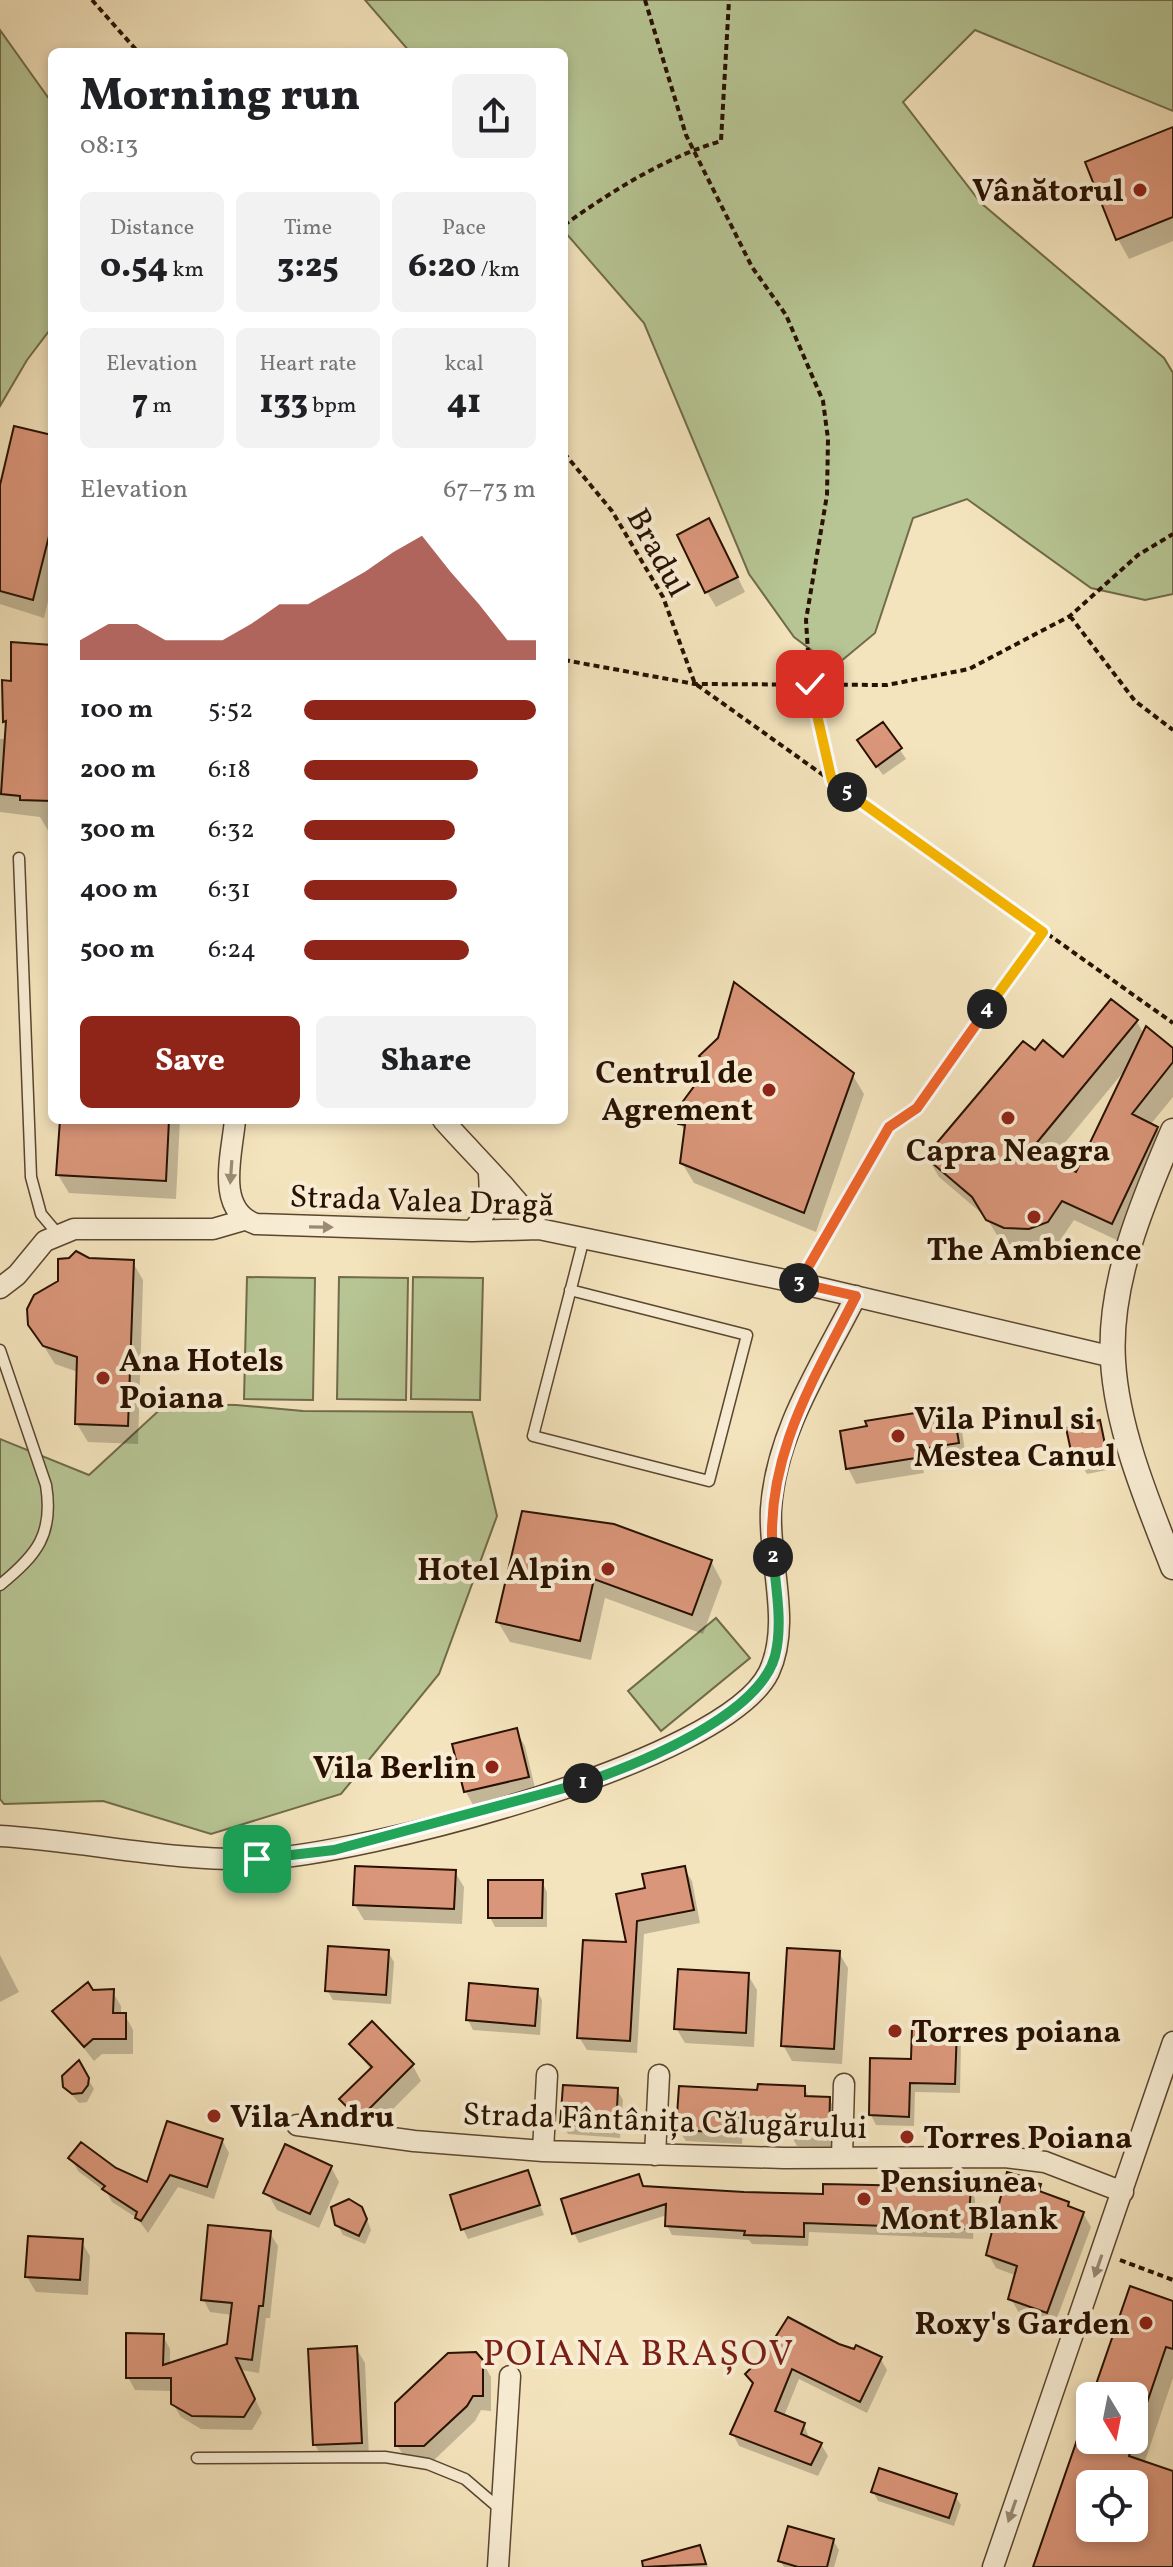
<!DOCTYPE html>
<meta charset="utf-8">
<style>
body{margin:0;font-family:Vollkorn,serif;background:#f2f2f2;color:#202124;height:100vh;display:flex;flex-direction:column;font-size:30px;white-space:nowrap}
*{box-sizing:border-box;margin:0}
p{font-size:26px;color:#757577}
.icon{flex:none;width:44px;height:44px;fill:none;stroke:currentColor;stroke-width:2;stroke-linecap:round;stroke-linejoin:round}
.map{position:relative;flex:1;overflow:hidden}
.details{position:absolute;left:48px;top:48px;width:520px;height:1076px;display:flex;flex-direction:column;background:#fff;border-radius:12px;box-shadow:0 4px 12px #0003}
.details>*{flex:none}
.needle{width:52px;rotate:170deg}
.fabs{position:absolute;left:1076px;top:2382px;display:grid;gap:16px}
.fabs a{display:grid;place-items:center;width:72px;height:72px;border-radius:12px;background:#fff;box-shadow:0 4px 12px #0003;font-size:40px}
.pin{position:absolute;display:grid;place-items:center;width:68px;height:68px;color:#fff;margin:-34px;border-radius:16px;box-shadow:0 4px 12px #0006}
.km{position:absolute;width:40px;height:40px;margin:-20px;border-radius:50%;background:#222;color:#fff;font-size:22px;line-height:40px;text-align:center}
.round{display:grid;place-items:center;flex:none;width:84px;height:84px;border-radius:12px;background:#f2f2f2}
.headline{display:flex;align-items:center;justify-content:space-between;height:136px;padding:0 32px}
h1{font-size:44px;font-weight:800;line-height:60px}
.figures{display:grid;grid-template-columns:repeat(3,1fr);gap:12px;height:136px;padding:8px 32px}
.figures div{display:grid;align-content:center;border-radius:12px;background:#f2f2f2;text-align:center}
.figures b{font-size:34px;font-weight:800}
.figures small{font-size:22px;font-weight:400}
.figures p{font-size:22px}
.chart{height:224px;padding:16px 32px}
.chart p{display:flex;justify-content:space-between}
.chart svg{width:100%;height:144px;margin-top:8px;fill:#8f2418;opacity:.7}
.cta{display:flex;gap:16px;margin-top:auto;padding:16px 32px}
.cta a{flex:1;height:92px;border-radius:12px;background:#8f2418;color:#fff;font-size:32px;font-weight:800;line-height:92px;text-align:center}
.cta a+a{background:#f2f2f2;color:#202124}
ul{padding:0 32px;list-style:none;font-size:26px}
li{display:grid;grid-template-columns:128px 96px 1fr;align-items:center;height:60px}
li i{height:20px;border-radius:10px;background:#8f2418}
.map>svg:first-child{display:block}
.green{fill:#b7c594;stroke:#706b4a;stroke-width:2}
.shadow{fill:#0003;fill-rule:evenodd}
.building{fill:#da967a;stroke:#281101;stroke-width:2;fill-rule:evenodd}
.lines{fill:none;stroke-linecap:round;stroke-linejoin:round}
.service-casing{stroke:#5b4630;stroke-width:13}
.minor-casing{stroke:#5b4630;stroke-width:23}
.tertiary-casing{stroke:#5b4630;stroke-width:27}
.path{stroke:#281101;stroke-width:4;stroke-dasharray:6 4;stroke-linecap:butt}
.service{stroke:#f8edd4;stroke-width:10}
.minor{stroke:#f8edd4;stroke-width:20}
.tertiary{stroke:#f8edd4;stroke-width:24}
.oneway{fill:#9a8a75}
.split-1-casing{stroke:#fff;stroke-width:16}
.split-2-casing{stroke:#fff;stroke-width:16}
.split-3-casing{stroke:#fff;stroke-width:16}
.split-4-casing{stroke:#fff;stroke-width:16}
.split-5-casing{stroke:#fff;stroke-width:16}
.split-6-casing{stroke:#fff;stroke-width:16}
.split-1{stroke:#22a559;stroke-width:10}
.split-2{stroke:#22a559;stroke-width:10}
.split-3{stroke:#f0652b;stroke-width:10}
.split-4{stroke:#f0652b;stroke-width:10}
.split-5{stroke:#f5b400;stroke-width:10}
.split-6{stroke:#f5b400;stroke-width:10}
.poi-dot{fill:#8f2418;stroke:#f8edd4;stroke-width:3}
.labels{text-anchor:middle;stroke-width:8;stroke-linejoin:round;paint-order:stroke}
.poi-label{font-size:32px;font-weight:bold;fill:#281101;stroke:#f8edd4;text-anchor:start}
.street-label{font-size:32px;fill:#281101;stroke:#f8edd4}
.quarter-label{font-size:36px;letter-spacing:2px;fill:#7a1f14;stroke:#f8edd4}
</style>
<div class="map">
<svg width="1173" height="2567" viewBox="0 0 1173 2567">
<rect width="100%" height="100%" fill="#f4e4bd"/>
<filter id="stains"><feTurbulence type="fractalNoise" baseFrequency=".0025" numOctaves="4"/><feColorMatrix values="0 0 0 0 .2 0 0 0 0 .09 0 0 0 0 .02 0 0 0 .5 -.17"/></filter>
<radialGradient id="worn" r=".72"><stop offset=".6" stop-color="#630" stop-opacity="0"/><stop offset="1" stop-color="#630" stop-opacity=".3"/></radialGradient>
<path class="green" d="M365,0H1173V111L975,30L903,102L981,203L1164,358L1173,373V594L1145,600L1091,588L967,499L913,518L875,633L834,667L794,637L749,574L644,323L564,231V52H410Z
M0,30L52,103V327L27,360L0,406Z
M247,1277L315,1278L313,1400L244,1399Z
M339,1277L408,1278L406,1400L337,1399Z
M413,1277L483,1278L480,1400L411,1399Z
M166,1404L236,1405L303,1411L472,1412L497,1516L439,1674L341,1794L211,1834L103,1801L4,1804L0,1799V1439L89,1475Z
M716,1618L750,1658L661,1731L628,1691Z"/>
<path class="shadow" d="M1173,141V241L1129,259L1118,239Z
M52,437V584L44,618L0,604V494Z
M717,536L745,592L716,607L707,592Z
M52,647V837L40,817L0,812V739H5L4,682L13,683Z
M883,724L906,759L883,775L865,750Z
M1137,1022L1144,1034L1173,1050V1097L1150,1125L1157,1128L1168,1148L1123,1243L1074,1220L1059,1242L1041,1249L1017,1248L1000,1240L986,1217L939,1177L927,1157L1035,1053L1063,1060ZM1125,1070L1077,1174L1049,1162Z
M702,1056L852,1074L864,1094L816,1232L694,1183L682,1163L686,1133L680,1123L709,1069Z
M61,1120H180L176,1199L69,1193L58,1175Z
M132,1261L143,1280L138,1444L88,1442L77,1424L78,1372L55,1364L30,1324L60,1282Z
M952,1409L961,1424L966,1458L922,1465L924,1473L856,1484L848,1468Z
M1099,1422L1112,1469L1087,1474L1073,1451L1068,1429Z
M524,1514L711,1561L722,1582L703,1634L605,1598L591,1660L510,1642L498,1622Z
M516,1731L525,1746L536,1792L474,1807L466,1792L455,1745Z
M684,1868L692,1881L700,1923L644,1934L637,2053L587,2050L579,2037L628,1944L647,1889Z
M455,1872L464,1887L462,1924L364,1920L355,1905Z
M542,1882L547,1892V1927H495L490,1917Z
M388,1952L394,1962L391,2004L333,2000L327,1990Z
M839,1953L848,1968L842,2064L792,2061L783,2045Z
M0,1955L19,1992L0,2002Z
M748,1975L757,1990L754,2047L685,2043L676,2028Z
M112,1991L121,2006V2015H125L133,2030V2054H102L94,2061L55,2012L92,1992Z
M537,1991L542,2000L540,2035L473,2030L468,2020Z
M372,2024L413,2066L421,2081L369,2133L342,2100L371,2070L351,2044Z
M955,2030L961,2040L960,2093L915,2092L914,2126L876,2125L871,2115L913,2061Z
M78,2063L94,2089L87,2102L79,2103L65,2087Z
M804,2088L810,2098L829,2099L836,2111L835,2147L797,2146L789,2132L743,2130L742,2144L686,2141L678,2129L759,2092Z
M617,2090L623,2100L620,2138L568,2134L562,2124Z
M222,2140L229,2153L214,2199L178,2187L148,2233L137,2218L112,2202L107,2193L78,2171L71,2158L115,2169L148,2184Z
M331,2167L339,2182L319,2228L277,2210L268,2194Z
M527,2173L544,2215L468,2239L463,2229Z
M638,2177L644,2188L825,2196L970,2189L975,2199L973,2239L809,2232L808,2246L752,2244L749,2240L672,2235L667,2225V2215L579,2243L574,2233Z
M1030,2181L1039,2186L1045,2196L1083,2213L1091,2227L1054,2326L1019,2313L1011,2299L1017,2276L996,2268L988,2254Z
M367,2219L371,2230L365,2244L343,2235L337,2224Z
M270,2233L278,2246L270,2318H266L259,2373L241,2370L262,2413L252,2430L201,2429L181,2417L173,2404V2391L135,2390L128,2377L163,2336L170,2349V2365L229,2345L233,2315L210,2312L203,2299Z
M81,2241L90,2256L88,2295L36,2292L27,2277Z
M1173,2303V2378L1144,2464L1173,2473V2567H1035L1090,2408V2440H1134V2396H1094ZM1090,2484H1134V2528H1090Z
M838,2346L880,2358L887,2370L867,2413L799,2379L784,2416L804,2425L810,2440L821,2444L828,2456L818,2476L739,2446L733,2434L754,2385L747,2374Z
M356,2348L365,2363L369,2458L324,2460L315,2445Z
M482,2361L491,2377V2411L481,2410L475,2421L433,2461L406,2460L397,2445Z
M873,2491L955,2496L961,2505L954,2526L878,2501Z
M833,2540L839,2550L834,2567H784L780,2561Z
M700,2548L708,2567H676L673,2555Z"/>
<path class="building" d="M1173,127V217L1116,240L1085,162Z
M14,426L52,435V524L33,600L0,591V485Z
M709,518L738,577L705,593L677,535Z
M11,642L52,645V801L20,800V796L1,794L6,721L3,722L2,680L11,681Z
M883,722L902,748L876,767L857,740Z
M734,982L854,1073L804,1213L680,1163L685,1125L678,1124V1108L709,1066L699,1056L718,1038Z
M1111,999L1138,1020L1030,1151L1076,1172L1146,1026L1173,1048V1062L1132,1114L1158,1127L1112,1224L1062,1201L1048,1222L1029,1229L1004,1228L986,1220L972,1197L925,1157L1023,1041L1035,1050L1043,1040L1063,1057Z
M60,1120H169L166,1181L56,1175Z
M76,1251L89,1258L134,1260L128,1426L75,1424L77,1357L43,1346L28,1325L27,1309L34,1295L58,1281V1259L69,1258Z
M953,1407L959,1443L915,1450L916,1458L846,1469L840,1431L867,1426L865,1421Z
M1100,1420L1108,1459L1080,1465L1077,1450L1071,1451L1066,1428Z
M522,1511L614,1524L712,1560L692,1615L594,1579L580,1641L496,1622Z
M517,1728L529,1777L464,1792L452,1744Z
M355,1866L456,1870L454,1909L353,1905Z
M685,1866L694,1910L637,1921L630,2041L577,2038L583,1940L626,1942L616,1894L645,1888L642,1874Z
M488,1880H543L542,1918H488Z
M328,1946L389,1950L386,1995L325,1991Z
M787,1948L840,1951L834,2049L781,2046Z
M678,1969L749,1973L746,2033L674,2029Z
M88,1982L93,1990L114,1989L113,2013H126V2039H93L84,2047L52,2011Z
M469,1983L538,1989L535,2026L466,2020Z
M372,2021L414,2064L359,2119L339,2099L372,2067L349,2044Z
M912,2027L957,2028L955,2084L910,2083L909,2117L869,2115L870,2058L911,2059Z
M79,2060L89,2078L88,2085L82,2093L72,2094L63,2087L62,2076Z
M758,2084L805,2086V2096L830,2097L829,2136L788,2134L789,2121L737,2118L736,2133L676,2130L679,2086L757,2090Z
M563,2085L618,2088L616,2129L560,2125Z
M167,2121L223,2139L207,2187L170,2175L141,2221L135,2218L137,2212L102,2189L105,2186L68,2158L81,2142L116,2168L147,2182Z
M285,2144L332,2166L310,2214L263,2193Z
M528,2170L540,2205L461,2230L450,2195Z
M1007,2172L1031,2179L1030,2182L1041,2184L1039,2191L1069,2202L1068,2206L1084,2212L1047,2313L1008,2299L1017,2266L986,2255Z
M639,2174L643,2186L744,2192L823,2194V2184L971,2187L968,2229L804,2223V2237L744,2235L745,2231L665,2226L666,2204L572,2234L561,2199Z
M349,2199L362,2207L367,2219L359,2236L335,2225L331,2207Z
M208,2225L271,2231L263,2306H259L252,2360L236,2358L255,2399L244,2417L192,2416L171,2404V2378H126V2333L164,2334L163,2365L227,2344L232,2303L201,2300Z
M28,2236L83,2239L80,2280L25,2277Z
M1130,2286L1173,2301V2349L1166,2347L1137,2432H1134V2396H1092Z
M788,2317L839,2344L854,2349L856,2345L882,2357L860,2402L792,2369L775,2411L805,2423L801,2434L822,2443L811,2465L730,2434L753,2383L745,2374L764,2355Z
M357,2346L362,2443L313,2445L308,2349Z
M476,2352L483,2360V2396H473L467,2406L424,2446H395V2403L448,2353Z
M1077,2440H1134L1129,2456L1173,2471V2567H1033ZM1090,2484H1134V2528H1090Z
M879,2468L957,2494L949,2518L871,2492Z
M788,2526L834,2539L827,2567H798L778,2561Z
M700,2545L706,2564L643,2567L642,2561Z"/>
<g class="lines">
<defs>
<path id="service" d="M19,858L31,1177L41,1214L57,1233
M570,1290L747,1335L709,1481L533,1436L584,1238
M0,1350L46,1485C54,1534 37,1555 0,1585
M197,2458L385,2457L428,2464L465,2479L500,2509"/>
<path id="minor" d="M235,1120C232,1154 215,1210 256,1224L472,1231L539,1229L799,1283L1113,1357
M443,1120C475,1156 511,1190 539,1229
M472,1231C489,1212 491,1199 489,1174
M0,1288L17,1275L45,1241L74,1229H213L244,1220
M0,1836C86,1841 173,1862 260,1859C359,1855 725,1763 769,1672C792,1623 768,1561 771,1509C776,1431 822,1364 856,1296
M297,2125L414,2141L543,2151L784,2158L1005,2157L1045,2162L1123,2192
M543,2151L547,2075
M655,2155L659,2075
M842,2157L844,2084
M498,2567L510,2376
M993,2567L1173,2042"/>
<path id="tertiary" d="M1173,1131C1143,1201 1108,1283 1113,1361C1117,1430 1148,1503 1173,1567"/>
</defs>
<use href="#service" class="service-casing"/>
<use href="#minor" class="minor-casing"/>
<use href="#tertiary" class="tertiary-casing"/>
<path class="path" d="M92,0L138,52
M645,0L686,135L752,267L786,315L823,401L828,439L827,495L806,620L810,684L832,781L1173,1023
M564,225C612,191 664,158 721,141L729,0
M564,453L612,511L663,597L695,684
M1070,616L1135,701L1173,730
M564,660L695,684L887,685L969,669L1070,616L1138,555L1173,534
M697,685L830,780
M810,1263L889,1127L917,1108L1042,932
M1120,2260L1173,2280"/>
<use href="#service" class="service"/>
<use href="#minor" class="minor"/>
<use href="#tertiary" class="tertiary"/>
</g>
<defs><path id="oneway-solid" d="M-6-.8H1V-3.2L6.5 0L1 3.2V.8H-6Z" transform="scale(2)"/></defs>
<g class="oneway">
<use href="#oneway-solid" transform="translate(231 1172) rotate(94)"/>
<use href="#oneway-solid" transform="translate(321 1227) rotate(1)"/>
<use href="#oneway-solid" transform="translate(1098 2266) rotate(109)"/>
<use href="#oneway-solid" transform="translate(1012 2511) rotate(109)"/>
</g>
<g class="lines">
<defs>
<path id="split-1" d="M257,1859L334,1850L583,1783"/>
<path id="split-2" d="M583,1783C638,1764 759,1716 775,1656C783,1625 776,1588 773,1557"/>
<path id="split-3" d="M773,1557C764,1458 813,1381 856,1296L799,1283"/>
<path id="split-4" d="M799,1283L889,1127L917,1108L987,1009"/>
<path id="split-5" d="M847,792L1043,932L987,1009"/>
<path id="split-6" d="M810,684L832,781L847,792"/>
</defs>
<use href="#split-1" class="split-1-casing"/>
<use href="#split-2" class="split-2-casing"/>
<use href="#split-3" class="split-3-casing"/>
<use href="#split-4" class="split-4-casing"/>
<use href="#split-5" class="split-5-casing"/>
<use href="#split-6" class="split-6-casing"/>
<use href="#split-1" class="split-1"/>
<use href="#split-2" class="split-2"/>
<use href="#split-3" class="split-3"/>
<use href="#split-4" class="split-4"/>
<use href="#split-5" class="split-5"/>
<use href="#split-6" class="split-6"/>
</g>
<g class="poi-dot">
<circle cx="1140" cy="190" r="8"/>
<circle cx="769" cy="1090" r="8"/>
<circle cx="1008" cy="1118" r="8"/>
<circle cx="1034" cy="1217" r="8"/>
<circle cx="103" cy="1378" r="8"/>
<circle cx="898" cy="1436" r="8"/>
<circle cx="608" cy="1569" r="8"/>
<circle cx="492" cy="1767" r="8"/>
<circle cx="895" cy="2031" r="8"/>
<circle cx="214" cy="2116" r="8"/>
<circle cx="907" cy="2137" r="8"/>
<circle cx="864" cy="2199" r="8"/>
<circle cx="1146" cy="2323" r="8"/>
</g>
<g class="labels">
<g class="poi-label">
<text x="1124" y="201" text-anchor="end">Vânătorul</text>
<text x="753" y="1083" text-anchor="end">Centrul de<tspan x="753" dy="37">Agrement</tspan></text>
<text x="1008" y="1161" text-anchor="middle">Capra Neagra</text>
<text x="1034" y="1260" text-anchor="middle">The Ambience</text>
<text x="119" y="1371">Ana Hotels<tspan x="119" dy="37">Poiana</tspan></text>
<text x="914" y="1429">Vila Pinul si<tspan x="914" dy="37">Mestea Canul</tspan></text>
<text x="592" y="1580" text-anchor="end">Hotel Alpin</text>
<text x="476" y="1778" text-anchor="end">Vila Berlin</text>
<text x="911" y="2042">Torres poiana</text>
<text x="230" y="2127">Vila Andru</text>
<text x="923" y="2148">Torres Poiana</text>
<text x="880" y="2192">Pensiunea<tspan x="880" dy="37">Mont Blank</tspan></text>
<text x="1130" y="2334" text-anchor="end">Roxy's Garden</text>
</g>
<g class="street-label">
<text transform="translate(659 552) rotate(61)" y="11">Bradul</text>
<text transform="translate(422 1200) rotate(2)" y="11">Strada Valea Dragă</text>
<text transform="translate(665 2120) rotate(2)" y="11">Strada Fântânița Călugărului</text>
</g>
<g class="quarter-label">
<text x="639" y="2365">POIANA BRAȘOV</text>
</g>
</g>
<rect width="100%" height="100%" filter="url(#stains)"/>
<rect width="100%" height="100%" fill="url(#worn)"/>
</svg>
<div class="fabs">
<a><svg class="needle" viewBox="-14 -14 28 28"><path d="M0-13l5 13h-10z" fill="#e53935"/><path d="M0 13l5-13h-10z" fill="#757577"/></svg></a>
<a><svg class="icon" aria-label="locate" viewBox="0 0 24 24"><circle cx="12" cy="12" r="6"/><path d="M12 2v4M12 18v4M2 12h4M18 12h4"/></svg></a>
</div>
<div class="pin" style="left:257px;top:1859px;background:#1e9e55"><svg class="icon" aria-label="arrive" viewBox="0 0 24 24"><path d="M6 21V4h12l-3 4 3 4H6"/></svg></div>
<div class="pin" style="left:810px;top:684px;background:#d93025"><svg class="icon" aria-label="check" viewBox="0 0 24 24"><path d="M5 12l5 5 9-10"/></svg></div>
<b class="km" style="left:583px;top:1783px">1</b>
<b class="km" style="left:773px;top:1557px">2</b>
<b class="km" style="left:799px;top:1283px">3</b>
<b class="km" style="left:987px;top:1009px">4</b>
<b class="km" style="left:847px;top:792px">5</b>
<section class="details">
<div class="headline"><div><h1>Morning run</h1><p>08:13</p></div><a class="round"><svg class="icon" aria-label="share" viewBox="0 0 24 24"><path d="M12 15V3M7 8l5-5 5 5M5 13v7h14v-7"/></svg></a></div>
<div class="figures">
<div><p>Distance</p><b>0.54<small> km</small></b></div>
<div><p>Time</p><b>3:25</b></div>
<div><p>Pace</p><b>6:20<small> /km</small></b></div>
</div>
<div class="figures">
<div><p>Elevation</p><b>7<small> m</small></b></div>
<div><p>Heart rate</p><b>133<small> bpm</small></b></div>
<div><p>kcal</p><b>41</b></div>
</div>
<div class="chart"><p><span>Elevation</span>67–73 m</p>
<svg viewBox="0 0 160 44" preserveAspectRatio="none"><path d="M0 44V38L10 33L20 33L30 38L40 38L50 38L60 33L70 27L80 27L90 22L100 17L110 11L120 6L130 17L140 27L150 38L160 38V44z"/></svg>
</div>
<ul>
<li><b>100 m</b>5:52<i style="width:100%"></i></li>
<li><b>200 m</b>6:18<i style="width:75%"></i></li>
<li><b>300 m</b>6:32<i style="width:65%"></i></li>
<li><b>400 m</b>6:31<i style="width:66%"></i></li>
<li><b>500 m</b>6:24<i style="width:71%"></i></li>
</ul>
<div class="cta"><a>Save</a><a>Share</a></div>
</section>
</div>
